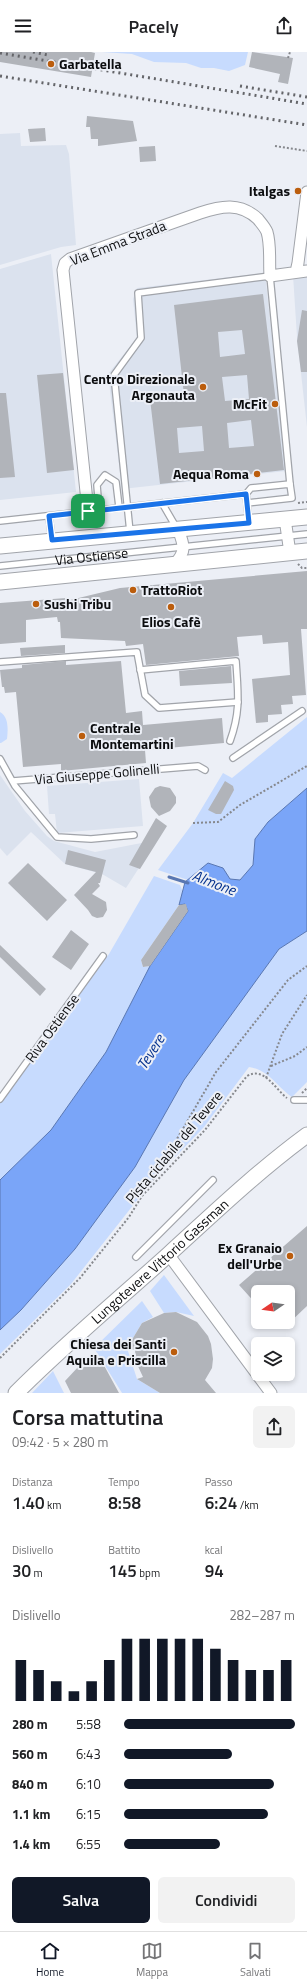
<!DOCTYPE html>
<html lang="it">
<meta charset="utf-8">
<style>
body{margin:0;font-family:"Titillium Web",sans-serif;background:#f2f2f2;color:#202124;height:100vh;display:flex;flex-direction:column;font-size:15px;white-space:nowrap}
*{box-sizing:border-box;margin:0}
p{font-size:13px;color:#757577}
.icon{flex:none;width:22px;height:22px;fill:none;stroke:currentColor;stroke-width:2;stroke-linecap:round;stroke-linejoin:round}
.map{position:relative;height:1341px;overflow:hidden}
.panel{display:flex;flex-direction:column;background:#fff;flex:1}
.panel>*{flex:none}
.needle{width:26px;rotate:257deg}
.controls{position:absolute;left:251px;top:1233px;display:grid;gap:8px}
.controls a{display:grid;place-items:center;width:44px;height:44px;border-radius:6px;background:#fff;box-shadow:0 2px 6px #0003;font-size:20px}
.pin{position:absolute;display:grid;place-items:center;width:34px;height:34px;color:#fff;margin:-17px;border-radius:8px;box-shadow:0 2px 6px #0006}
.round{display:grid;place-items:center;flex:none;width:42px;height:42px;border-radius:6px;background:#f2f2f2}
.overview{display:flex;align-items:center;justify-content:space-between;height:68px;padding:0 12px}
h1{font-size:22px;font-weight:600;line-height:30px}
.stats{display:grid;grid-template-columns:repeat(3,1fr);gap:6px;height:68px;padding:4px 12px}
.stats div{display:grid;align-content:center}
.stats b{font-size:17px;font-weight:600}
.stats small{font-size:11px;font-weight:400}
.stats p{font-size:11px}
.chart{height:112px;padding:8px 12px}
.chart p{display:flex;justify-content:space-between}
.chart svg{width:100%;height:72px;margin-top:4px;stroke:#111827;stroke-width:6}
.cta{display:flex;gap:8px;margin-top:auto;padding:8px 12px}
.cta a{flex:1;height:46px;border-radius:6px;background:#111827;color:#fff;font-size:16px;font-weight:600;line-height:46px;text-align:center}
.cta a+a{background:#f2f2f2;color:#202124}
ul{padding:0 12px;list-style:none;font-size:13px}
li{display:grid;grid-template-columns:64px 48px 1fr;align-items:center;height:30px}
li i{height:10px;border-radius:5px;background:#111827}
header{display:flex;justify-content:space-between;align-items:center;height:52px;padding:0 12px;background:#fff;font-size:18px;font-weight:600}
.tab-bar{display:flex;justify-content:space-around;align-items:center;height:56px;border-top:1px solid #e0e0e0;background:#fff;font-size:11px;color:#757577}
.tab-bar a{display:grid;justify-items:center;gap:2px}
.tab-bar .on{color:#111827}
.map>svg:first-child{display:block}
.built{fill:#dbe2ee}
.green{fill:#c7dbfe}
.water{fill:#7aa5f8;stroke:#5977b2}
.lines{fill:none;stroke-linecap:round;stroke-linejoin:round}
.stream{stroke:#5977b2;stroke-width:3}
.building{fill:#b1b4ba;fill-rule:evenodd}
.lane-casing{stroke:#a1a4aa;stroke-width:8}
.street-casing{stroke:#a1a4aa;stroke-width:13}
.secondary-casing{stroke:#a1a4aa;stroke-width:17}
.path{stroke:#86888d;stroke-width:2;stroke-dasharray:2 2;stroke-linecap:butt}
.lane{stroke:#fff;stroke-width:5.5}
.street{stroke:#fff;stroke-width:11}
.secondary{stroke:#fff;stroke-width:15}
.rail{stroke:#646569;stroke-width:3;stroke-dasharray:2 4;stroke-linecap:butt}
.route-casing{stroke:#fff;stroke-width:8}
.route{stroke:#1a73e8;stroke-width:5}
.poi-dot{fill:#bb5d0d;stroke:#eceff6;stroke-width:1.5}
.labels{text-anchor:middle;stroke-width:4;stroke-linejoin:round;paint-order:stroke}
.poi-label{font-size:14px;font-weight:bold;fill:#0c0d0f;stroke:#eceff6;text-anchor:end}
.street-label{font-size:14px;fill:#0c0d0f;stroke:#eceff6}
.water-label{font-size:15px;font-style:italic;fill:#06328e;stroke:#eceff6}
</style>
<header><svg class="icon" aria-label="menu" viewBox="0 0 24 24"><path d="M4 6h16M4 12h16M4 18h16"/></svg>Pacely<svg class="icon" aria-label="share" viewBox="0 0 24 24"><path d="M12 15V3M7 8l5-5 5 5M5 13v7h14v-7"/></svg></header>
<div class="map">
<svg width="307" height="1341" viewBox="0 0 307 1341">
<rect width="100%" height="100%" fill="#eceff6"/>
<path class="built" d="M20,81L21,94L66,93L69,102L76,193L61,195L0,213V82Z
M51,202L76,440L0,448V217Z
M265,221L286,419L122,437L108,322L137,286L133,247L137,236Z
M307,222V375L297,285L293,223Z
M0,723L25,759L47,784L54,789L95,800L157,788L126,836L102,822L65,812L31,780L7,804L0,796Z
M139,727L143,774L57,781L55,762H49L47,734Z"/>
<path class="green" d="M102,0H248L245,13L229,19L214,16H201L186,11L154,10L132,2Z
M0,660C9,665 8,678 7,687L1,691H0Z
M307,665V736L268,770L255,787L253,813L240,828L230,827L208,811L188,828L158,818L193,771L223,721L232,726Z
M154,824L180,833L183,840L179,853L141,908L143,915L150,914L106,1000L51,1078L0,1128V1051L109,902Z
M307,879V1030L292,1045C277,1035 269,1018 249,1015L204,1075L153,1128L71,1232L0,1302V1278L21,1258L75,1197L135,1115L184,1028L279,897Z
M164,1223L194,1264L176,1260L164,1261L150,1239Z
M142,1249L153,1265L142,1271L127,1296L137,1327L160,1341H122L94,1296Z
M53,1319L64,1341H32Z"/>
<path class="water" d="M307,736V879L279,897L184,1028L135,1115L75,1197L21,1258L0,1278V1128L51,1078L106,1000L150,914L188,859L185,852L179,853L185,830L208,811L223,816L230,827L240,828L253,813L255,787L268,770Z"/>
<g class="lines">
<path class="stream" d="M169,825L188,831"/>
</g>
<path class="building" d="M0,0H91L95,1L91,25L0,10Z
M252,0L293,6L288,32L278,30L280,22L249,15Z
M87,64L133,69L137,89L98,94V87H91L90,75H86Z
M45,76L46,89L30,90L28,77Z
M155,94L156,109L140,110L139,95Z
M263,242L284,418L160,432L150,347L184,343L174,253ZM242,278L245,302L220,305L218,280ZM247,323L249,347L225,349L222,325ZM251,368L254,394L229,396L227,371ZM202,374L204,399L179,401L177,376Z
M302,258L307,259V320H301L297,289Z
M63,321L74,418L47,421L37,323Z
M0,341H6L15,425L0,426Z
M307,519V577H301L306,643L292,644L293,652L281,653L282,662L268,663V670L256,671L252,627L290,623L288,590L263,592L262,583L237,585L239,604L146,613L143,592L126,594L125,589L61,586L60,570H58L57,565L26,568V590L0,592V551L66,546V549L120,536Z
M65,593V601L21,604L20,596Z
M66,609V613L121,609L126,661L142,659L143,673L222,666L224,691L145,698L146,711L61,719V712L23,715L16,640L5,641L4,635H2L0,618L22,616V613Z
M231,614L232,631L180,634L179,619Z
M225,729L233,734L234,738L221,762H216L208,758Z
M160,734L170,736L176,745V751L170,759L159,764L151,755L149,745L155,736Z
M156,766L167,774L140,817L129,813Z
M68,798L106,808L100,831H98L100,834L92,842L106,850L107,858L103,865L97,866L92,864L88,858L74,843L96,820L65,812Z
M28,811L67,848L47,869L8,831Z
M186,852L188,859L150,914L143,915L141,908L179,853Z
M71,878L89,892L71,918L52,905Z
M0,893L46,937L40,944L0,905Z
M307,1174V1254L288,1272V1240H258V1254L239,1233Z
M176,1260L197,1270L208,1284L211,1292L213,1307L212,1316L205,1328L216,1341H160L137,1327L143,1325L136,1310L135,1298L127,1296L142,1271L164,1261Z
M100,1306L119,1341H71L65,1329L79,1314L82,1316Z"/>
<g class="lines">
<defs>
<g id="lane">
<path d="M162,451L176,475"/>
<path d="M247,451L292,446L290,432L251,436L246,442L249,471"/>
<path d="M99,458L97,433L105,423L116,430L119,455"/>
<path d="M49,464L52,488"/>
<path d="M0,469L246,442"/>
<path d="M130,480L114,323L141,286L138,241L270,224L290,432"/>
<path id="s1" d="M0,514L307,482"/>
<path d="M0,610L137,600L145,643L159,656L238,650"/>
<path d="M140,618L236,609C238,640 241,659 230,689"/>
<path d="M233,706L302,659"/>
<path d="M0,707L15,734L57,785L91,787L134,783"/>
<path d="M13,729L198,714L205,718"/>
<path d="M0,1047L103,904"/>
<path d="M294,1048H307"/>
<path d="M136,1205L213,1128"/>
</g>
<path id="street" d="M296,220L298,211L307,140
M88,459L63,218L65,211L70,207L200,161C221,154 240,150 258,167C261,171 265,175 267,180C271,193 269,210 270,224L307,219
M285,467L290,501
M174,513C187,499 184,493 178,477
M168,1202L271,1341"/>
<g id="secondary">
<path d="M0,494L307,465"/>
<path d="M0,530L307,499"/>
<path id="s2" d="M16,1341C65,1292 118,1248 169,1202C214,1161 258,1119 307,1083"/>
</g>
</defs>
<use href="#lane" class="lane-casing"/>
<use href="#street" class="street-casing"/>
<use href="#secondary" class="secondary-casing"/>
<path class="path" d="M288,6L290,0
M275,94L307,99
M298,451L307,450
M298,512L302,516H307
M193,771L218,770L240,753L307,714
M271,1014L295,1004L307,995
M266,1026L282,982L307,943
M302,1041L307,1036
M153,1128L216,1020L288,928L307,914
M0,1306L80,1226L129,1165L142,1144L205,1078L247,1024C264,1014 275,1037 287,1046"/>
<use href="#lane" class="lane"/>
<use href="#street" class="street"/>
<use href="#secondary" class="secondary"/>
<path class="rail" d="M33,0L48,3
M0,1L307,52
M0,24L307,73
M240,34L307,45"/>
</g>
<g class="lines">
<defs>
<path id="route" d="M246,442L249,471L52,488L49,464Z"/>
</defs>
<use href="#route" class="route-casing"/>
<use href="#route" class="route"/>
</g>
<g class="poi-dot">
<circle cx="51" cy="12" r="4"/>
<circle cx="298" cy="139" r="4"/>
<circle cx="203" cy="335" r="4"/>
<circle cx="275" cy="352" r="4"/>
<circle cx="257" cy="422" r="4"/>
<circle cx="133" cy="538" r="4"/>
<circle cx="36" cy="552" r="4"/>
<circle cx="171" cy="555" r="4"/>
<circle cx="82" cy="684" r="4"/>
<circle cx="290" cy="1204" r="4"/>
<circle cx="174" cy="1300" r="4"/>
</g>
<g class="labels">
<g class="poi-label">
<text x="59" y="17" text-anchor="start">Garbatella</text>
<text x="290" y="144">Italgas</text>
<text x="195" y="332">Centro Direzionale<tspan x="195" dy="16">Argonauta</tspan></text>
<text x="267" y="357">McFit</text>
<text x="249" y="427">Aequa Roma</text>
<text x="141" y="543" text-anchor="start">TrattoRiot</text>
<text x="44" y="557" text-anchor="start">Sushi Tribu</text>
<text x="171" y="575" text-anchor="middle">Elios Cafè</text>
<text x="90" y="681" text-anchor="start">Centrale<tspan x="90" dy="16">Montemartini</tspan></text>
<text x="282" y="1201">Ex Granaio<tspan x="282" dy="16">dell'Urbe</tspan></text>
<text x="166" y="1297">Chiesa dei Santi<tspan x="166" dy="16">Aquila e Priscilla</tspan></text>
</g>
<g class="street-label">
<text transform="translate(118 191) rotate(-21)" y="5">Via Emma Strada</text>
<text dy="5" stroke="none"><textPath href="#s1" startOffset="92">Via Ostiense</textPath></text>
<text transform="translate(97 722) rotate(-5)" y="5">Via Giuseppe Golinelli</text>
<text transform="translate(52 976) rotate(-54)" y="5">Riva Ostiense</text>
<text transform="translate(174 1095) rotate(-50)" y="5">Pista ciclabile del Tevere</text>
<text dy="5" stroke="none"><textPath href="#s2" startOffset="195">Lungotevere Vittorio Gassman</textPath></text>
</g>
<g class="water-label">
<text transform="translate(214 831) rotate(21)" y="5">Almone</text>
<text transform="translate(151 1000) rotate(-58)" y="5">Tevere</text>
</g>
</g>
</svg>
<div class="controls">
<a><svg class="needle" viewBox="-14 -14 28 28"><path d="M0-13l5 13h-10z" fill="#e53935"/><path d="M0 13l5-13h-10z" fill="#757577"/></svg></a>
<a><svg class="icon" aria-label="layers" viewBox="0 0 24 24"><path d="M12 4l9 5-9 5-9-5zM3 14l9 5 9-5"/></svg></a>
</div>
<div class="pin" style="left:88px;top:459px;background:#1e9e55"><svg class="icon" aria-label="arrive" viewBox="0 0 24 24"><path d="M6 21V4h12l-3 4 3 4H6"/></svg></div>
</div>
<section class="panel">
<div class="overview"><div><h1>Corsa mattutina</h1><p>09:42 · 5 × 280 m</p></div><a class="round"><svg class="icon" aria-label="share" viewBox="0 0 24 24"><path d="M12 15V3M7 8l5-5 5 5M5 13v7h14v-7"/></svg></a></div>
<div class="stats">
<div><p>Distanza</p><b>1.40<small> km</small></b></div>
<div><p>Tempo</p><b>8:58</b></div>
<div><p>Passo</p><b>6:24<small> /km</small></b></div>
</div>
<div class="stats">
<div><p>Dislivello</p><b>30<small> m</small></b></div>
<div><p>Battito</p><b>145<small> bpm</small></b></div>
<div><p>kcal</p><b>94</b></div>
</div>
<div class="chart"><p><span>Dislivello</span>282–287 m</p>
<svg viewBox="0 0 160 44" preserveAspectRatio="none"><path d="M5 44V19M15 44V25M25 44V32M35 44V38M45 44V32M55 44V19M65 44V6M75 44V6M85 44V6M95 44V6M105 44V6M115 44V12M125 44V19M135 44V25M145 44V25M155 44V19"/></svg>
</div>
<ul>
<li><b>280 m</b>5:58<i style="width:100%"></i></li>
<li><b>560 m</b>6:43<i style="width:63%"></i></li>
<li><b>840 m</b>6:10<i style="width:88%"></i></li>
<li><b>1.1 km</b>6:15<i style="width:84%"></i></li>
<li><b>1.4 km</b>6:55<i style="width:56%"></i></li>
</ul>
<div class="cta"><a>Salva</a><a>Condividi</a></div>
</section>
<nav class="tab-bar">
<a class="on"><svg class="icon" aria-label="home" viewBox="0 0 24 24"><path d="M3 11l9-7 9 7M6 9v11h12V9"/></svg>Home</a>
<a><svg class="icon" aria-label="map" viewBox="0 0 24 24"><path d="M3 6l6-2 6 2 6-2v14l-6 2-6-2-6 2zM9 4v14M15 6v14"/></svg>Mappa</a>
<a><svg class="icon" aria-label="saved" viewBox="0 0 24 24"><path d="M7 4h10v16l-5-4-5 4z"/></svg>Salvati</a>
</nav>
